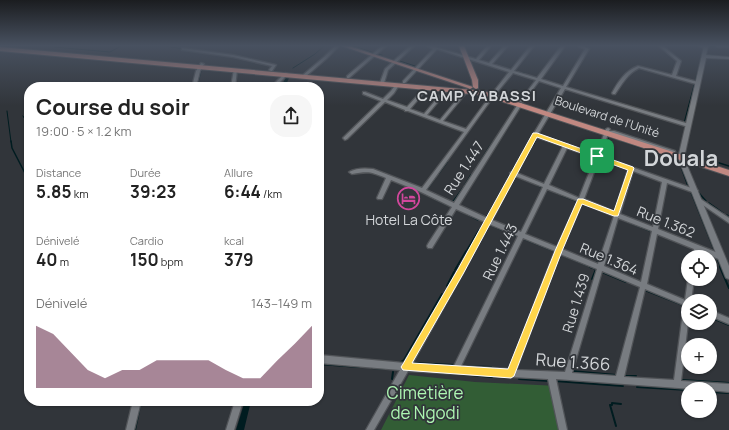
<!DOCTYPE html>
<html lang="fr">
<meta charset="utf-8">
<style>
body{margin:0;font-family:Manrope,sans-serif;background:#f6f6f6;color:#222;height:100vh;display:flex;flex-direction:column;font-size:15px;white-space:nowrap}
*{box-sizing:border-box;margin:0}
p{font-size:13px;color:#767676}
.icon{flex:none;width:22px;height:22px;fill:none;stroke:currentColor;stroke-width:2;stroke-linecap:round;stroke-linejoin:round}
.map{position:relative;flex:1;overflow:hidden}
.panel{position:absolute;left:24px;top:82px;width:300px;height:324px;display:flex;flex-direction:column;background:#fff;border-radius:16px;box-shadow:0 1px 3px #0004}
.panel>*{flex:none}
.tools{position:absolute;left:681px;top:250px;display:grid;gap:8px}
.tools a{display:grid;place-items:center;width:36px;height:36px;border-radius:50%;background:#fff;box-shadow:0 1px 3px #0004;font-size:20px}
.pin{position:absolute;display:grid;place-items:center;width:34px;height:34px;color:#fff;margin:-17px;border-radius:8px;box-shadow:0 2px 6px #0006}
.round{display:grid;place-items:center;flex:none;width:42px;height:42px;border-radius:16px;background:#f6f6f6}
.head{display:flex;align-items:center;justify-content:space-between;height:68px;padding:0 12px}
h1{font-size:22px;font-weight:700;line-height:30px}
.stats{display:grid;grid-template-columns:repeat(3,1fr);gap:6px;height:68px;padding:4px 12px}
.stats div{display:grid;align-content:center}
.stats b{font-size:17px;font-weight:700}
.stats small{font-size:11px;font-weight:400}
.stats p{font-size:11px}
.chart{height:112px;padding:8px 12px}
.chart p{display:flex;justify-content:space-between}
.chart svg{width:100%;height:72px;margin-top:4px;fill:#83536c;opacity:.7}
.map>svg:first-child{display:block}
.green{fill:#325d35}
.lines{fill:none;stroke-linecap:round;stroke-linejoin:round}
.stream-far2{stroke:#001c20;stroke-width:1}
.stream-far1{stroke:#001c20;stroke-width:1.5}
.stream{stroke:#001c20;stroke-width:2}
.canal{fill:#001c20;fill-rule:evenodd}
.street-casing{stroke:#515458;stroke-width:2.5}
.secondary-casing{stroke:#515458;stroke-width:2}
.primary-casing{stroke:#515458;stroke-width:2}
.street{fill:#787c81;fill-rule:evenodd}
.secondary{fill:#787c81;fill-rule:evenodd}
.primary{fill:#c18881;fill-rule:evenodd}
.route{fill:#ffd54a;stroke:#fff;fill-rule:evenodd}
.labels{text-anchor:middle;stroke-width:3.5;stroke-linejoin:round;paint-order:stroke}
.far-street-label{font-size:12px;fill:#d3d6d9;stroke:#31353a}
.street-label{font-size:14px;fill:#d3d6d9;stroke:#31353a}
.poi-label{font-size:14px;fill:#d3d6d9;stroke:#31353a}
.far-district-label{font-size:15px;font-weight:bold;letter-spacing:1px;fill:#d3d6d9;stroke:#31353a}
.near-street-label{font-size:17px;fill:#d3d6d9;stroke:#31353a}
.near-park-label{font-size:17px;fill:#adf6b1;stroke:#31353a}
.town-label{font-size:22px;font-weight:bold;fill:#d3d6d9;stroke:#31353a}
</style>
<div class="map">
<svg width="729" height="430" viewBox="0 0 729 430">
<rect width="100%" height="100%" fill="#31353a"/>
<path class="green" d="M409,375L475,382L558,386L567,430H381Z"/>
<g class="lines">
<path class="stream-far2" d="M164,46L253,59
M354,46L374,53
M703,46L729,47
M54,47L110,52L121,46
M343,47L352,49
M378,54L382,55
M711,55L729,57
M701,58L704,47
M400,61L415,66
M293,68L315,54L324,46
M518,72L524,73
M197,87L201,71
M7,111L11,142
M23,116L29,126
M684,123L701,59
M507,129L511,122
M535,132L539,125
M534,142L537,137
M606,142L609,137L625,142
M687,142L691,125"/>
<path class="stream-far1" d="M11,141L12,148L29,181
M622,141L663,155
M491,145L493,142
M532,146L535,141
M686,148L687,141
M527,155L531,148
M694,155L729,166
M600,156L605,158
M600,156L607,141
M519,160L526,147
M480,162L490,146
M523,162L526,157
M680,164L688,186
M439,173L447,162
M726,175L729,176
M514,178L517,177L530,182
M505,184L515,166
M465,185L471,175
M537,185L541,187
M548,189L559,194
M426,191L435,178
M691,192L715,252
M698,192L706,201
M425,194L449,206
M499,195L504,186
M561,195L576,201
M452,203L463,188
M582,203L597,209
M709,203L723,213
M459,210L478,220
M727,215L729,217
M486,218L498,197
M488,224L518,237
M616,224L618,218L650,231
M524,239L556,252
M467,250L479,230
M562,255L593,268
M717,258L721,268
M596,265L601,254
M456,268L466,251"/>
<path class="stream" d="M590,267L596,269L592,279
M720,267L729,288
M455,270L457,267
M602,272L626,282
M447,286L454,272
M645,290L683,305
M710,317L729,325
M399,363L404,360L442,294
M411,363L455,365
M319,364L359,367
M463,366L491,367
M372,368L389,369
M571,371L616,375
M449,373L492,377
M624,376H636
M392,379L393,372
M519,379L550,381
M682,380L729,383
M555,381L623,386
M637,387L688,390
M710,392L729,393
M616,426L610,405H612V403L621,404
M135,430L141,401"/>
<path class="canal" d="M286,77L289,78L285,87H281Z
M245,401H251L244,430H236Z"/>
<defs>
<path id="street" d="M335,46H339L326,59L305,77H303V75L324,57Z
M382,46H386L349,78H347V76Z
M410,46H414L388,70L384,83L381,84L380,83L385,69Z
M427,46H431L476,59L487,46H491L479,60L489,63L504,46H508L492,64L511,70L530,46H534L514,71L537,78L561,46H565L541,79L563,86L585,49L578,46H582L589,49L566,87L689,124V126H685L565,89L538,134L565,144H568V145L596,155L606,129L608,128L610,129L609,131H614L675,151L676,154L674,156L608,134L600,156L697,190L698,191L695,193L667,183L658,229L723,255L724,257L723,259L721,260L699,251L698,257H692L694,249L657,234L647,284L685,300L688,279H694L691,301H688V323L681,381L729,384V392L710,390V389H692L556,379L567,430H559L548,379L408,371L374,430H366L400,370L319,363V355L404,363L459,269L485,222L456,209L432,248H428L427,246L428,244L452,207L421,192L391,180L382,199H378L377,198L386,178C371,172 369,171 352,174L349,172C356,168 365,168 373,169L422,188L464,132L408,111H405V110L385,102L347,139L345,140L343,138L381,101L363,94V92H365L383,99L391,91L396,84H397L399,85L394,93L387,100L407,107L425,87H427V89L410,109L424,114L445,89H447V91L427,115L440,120L464,91H466V93L443,121L466,129L491,95L509,72L437,49L405,83H403V81L433,49ZM513,73L536,80L520,101L521,102H523L539,81L561,88L533,135L513,171L510,173L511,174L487,218L459,205L522,104V103H518V104L454,203L426,190L493,97ZM536,137L563,146L544,184L517,173ZM567,148L595,158L579,198L549,185ZM599,159L628,169L615,212L584,199ZM633,171L662,182L653,227L620,214ZM515,176L543,187L521,232L492,220ZM547,189L578,201L557,247L525,234ZM582,203L614,216L598,264L562,249ZM618,218L652,231L641,282L604,266ZM489,224L518,236L454,366L412,364L463,273ZM523,238L555,251L509,369L461,366ZM560,254L597,269L565,372L516,370ZM602,271L640,287L616,376L572,373ZM645,289L684,305L674,380L624,377Z
M659,46H663L681,61L676,76L698,82V84H696L639,68C628,73 622,84 615,94H613L612,93C618,82 625,71 638,66L672,75L677,61Z
M699,46H704L707,47L705,48Z
M716,46H729V47H718Z
M182,48L233,55L276,65L272,71H271L269,70L272,66L233,57L183,50H182Z
M201,63L204,64L200,71L196,87H192L196,71Z
M234,69L237,70L235,87H231Z
M285,73L288,74L275,87H271Z
M699,198L729,218V223L697,201L696,200Z
M710,310L729,318V324L710,316Z
M133,401H141L134,430H126Z
M235,401H243L234,430H226Z"/>
<path id="secondary" d="M704,46H708L706,55L729,57V59L706,58L684,158L729,266V279L726,278L725,276L678,158Z"/>
<path id="primary" d="M342,46H349L473,87L470,89L468,88Z
M459,46H464L478,80V88L476,89L473,87L472,80Z
M0,47L483,91L729,170V176L482,95L0,51Z"/>
</defs>
<use href="#street" class="street-casing"/>
<use href="#secondary" class="secondary-casing"/>
<use href="#primary" class="primary-casing"/>
<use href="#street" class="street"/>
<use href="#secondary" class="secondary"/>
<use href="#primary" class="primary"/>
</g>
<linearGradient id="sky" x2="0" y2="1"><stop stop-color="#1b1d20"/><stop offset="0.43" stop-color="#485160"/><stop offset="1" stop-color="#485160" stop-opacity="0"/></linearGradient>
<rect width="729" height="106" fill="url(#sky)"/>
<path class="route" d="M533,133H537L633,167L634,168L618,216H614L582,204L562,251L514,376L511,378L403,370L401,367L403,364L458,269ZM537,137L628,170L614,211L583,199H578L555,251L508,369L412,363L463,274Z"/>
<defs>
<symbol id="hotel-ring" viewBox="-11 -11 22 22"><circle r="9.5" fill="#31353a" stroke="#d1479c" stroke-width="1.5"/><path d="M-6-4.5h1.5V1H6V5H4.5V3h-9V5H-6ZM-4 0a1.8 1.8 0 1 1 3.6 0ZM.5 0V-2.5h3Q6-2.5 6 0Z" fill="#d1479c"/></symbol>
</defs>
<g fill-rule="evenodd">
<use href="#hotel-ring" x="396" y="186" width="25" height="25"/>
</g>
<g class="labels">
<g class="far-street-label">
<text transform="translate(607 117) rotate(18)" y="4">Boulevard de l'Unité</text>
</g>
<g class="street-label">
<text transform="translate(464 168) rotate(-57)" y="5">Rue 1.447</text>
<text transform="translate(666 222) rotate(22)" y="5">Rue 1.362</text>
<text transform="translate(500 252) rotate(-64)" y="5">Rue 1.443</text>
<text transform="translate(609 259) rotate(23)" y="5">Rue 1.364</text>
<text transform="translate(576 303) rotate(-73)" y="5">Rue 1.439</text>
</g>
<g class="poi-label">
<text x="409" y="225">Hotel La Côte</text>
</g>
<g class="far-district-label">
<text x="477" y="101">CAMP YABASSI</text>
</g>
<g class="near-street-label">
<text transform="translate(573 362) rotate(4)" y="6">Rue 1.366</text>
</g>
<g class="near-park-label">
<text x="425" y="399">Cimetière<tspan x="425" dy="20">de Ngodi</tspan></text>
</g>
<g class="town-label">
<text x="681" y="166">Douala</text>
</g>
</g>
</svg>
<div class="tools">
<a><svg class="icon" aria-label="locate" viewBox="0 0 24 24"><circle cx="12" cy="12" r="6"/><path d="M12 2v4M12 18v4M2 12h4M18 12h4"/></svg></a>
<a><svg class="icon" aria-label="layers" viewBox="0 0 24 24"><path d="M12 4l9 5-9 5-9-5zM3 14l9 5 9-5"/></svg></a>
<a>+</a>
<a>−</a>
</div>
<div class="pin" style="left:597px;top:156px;background:#1e9e55"><svg class="icon" aria-label="arrive" viewBox="0 0 24 24"><path d="M6 21V4h12l-3 4 3 4H6"/></svg></div>
<section class="panel">
<div class="head"><div><h1>Course du soir</h1><p>19:00 · 5 × 1.2 km</p></div><a class="round"><svg class="icon" aria-label="share" viewBox="0 0 24 24"><path d="M12 15V3M7 8l5-5 5 5M5 13v7h14v-7"/></svg></a></div>
<div class="stats">
<div><p>Distance</p><b>5.85<small> km</small></b></div>
<div><p>Durée</p><b>39:23</b></div>
<div><p>Allure</p><b>6:44<small> /km</small></b></div>
</div>
<div class="stats">
<div><p>Dénivelé</p><b>40<small> m</small></b></div>
<div><p>Cardio</p><b>150<small> bpm</small></b></div>
<div><p>kcal</p><b>379</b></div>
</div>
<div class="chart"><p><span>Dénivelé</span>143–149 m</p>
<svg viewBox="0 0 160 44" preserveAspectRatio="none"><path d="M0 44V6L10 11L20 22L30 33L40 38L50 33L60 33L70 27L80 27L90 27L100 27L110 33L120 38L130 38L140 27L150 17L160 6V44z"/></svg>
</div>
</section>
</div>
